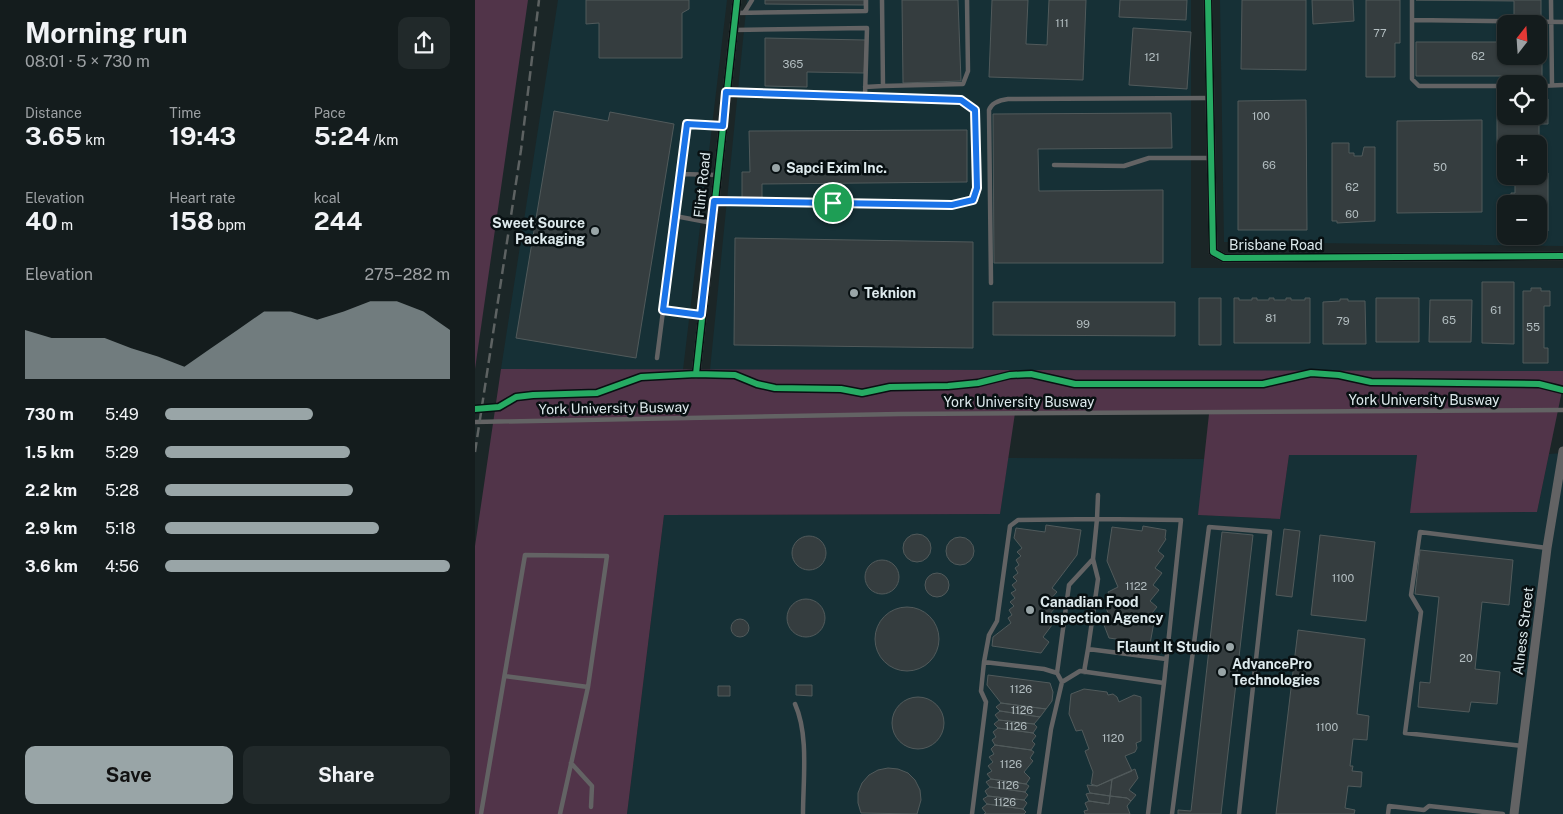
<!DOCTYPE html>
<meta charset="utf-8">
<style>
body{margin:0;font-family:"Public Sans",sans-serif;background:#21292a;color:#f1f3f6;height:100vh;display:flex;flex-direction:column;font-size:19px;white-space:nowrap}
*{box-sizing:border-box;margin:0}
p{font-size:16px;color:#9da1a4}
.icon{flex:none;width:28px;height:28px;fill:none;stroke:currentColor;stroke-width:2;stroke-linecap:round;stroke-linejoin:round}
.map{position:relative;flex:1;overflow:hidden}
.panel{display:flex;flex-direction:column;background:#141c1d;width:475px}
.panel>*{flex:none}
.needle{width:32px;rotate:17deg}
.tools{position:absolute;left:1022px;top:15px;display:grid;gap:10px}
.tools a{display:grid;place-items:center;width:50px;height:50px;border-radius:10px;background:#141c1d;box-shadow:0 1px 4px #0004,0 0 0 1px #333a3b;font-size:25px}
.pin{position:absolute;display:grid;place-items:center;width:42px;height:42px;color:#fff;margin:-21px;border:2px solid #fff;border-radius:50%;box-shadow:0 1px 5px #0007}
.round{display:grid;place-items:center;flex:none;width:52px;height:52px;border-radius:10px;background:#21292a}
.summary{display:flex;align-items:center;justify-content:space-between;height:85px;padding:0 25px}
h1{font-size:28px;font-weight:700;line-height:38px}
.figures{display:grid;grid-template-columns:repeat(3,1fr);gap:8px;height:85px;padding:5px 25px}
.figures div{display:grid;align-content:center}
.figures b{font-size:25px;font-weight:700}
.figures small{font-size:14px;font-weight:400}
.figures p{font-size:14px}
.chart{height:140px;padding:10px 25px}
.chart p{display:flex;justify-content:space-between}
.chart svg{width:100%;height:90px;margin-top:5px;fill:#99a5a7;opacity:.7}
.cta{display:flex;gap:10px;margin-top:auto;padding:10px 25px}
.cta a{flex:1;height:58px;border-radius:10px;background:#99a5a7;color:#111;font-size:20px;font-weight:700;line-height:58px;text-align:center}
.cta a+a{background:#21292a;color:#f1f3f6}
ul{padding:0 25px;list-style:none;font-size:16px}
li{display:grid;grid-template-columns:80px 60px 1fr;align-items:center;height:38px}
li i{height:12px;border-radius:6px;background:#99a5a7}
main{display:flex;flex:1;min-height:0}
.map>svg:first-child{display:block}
.built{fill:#163036;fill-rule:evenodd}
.green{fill:#513449}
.building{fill:#353d3f;stroke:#515a5b}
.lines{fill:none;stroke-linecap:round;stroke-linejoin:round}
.lane{stroke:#636364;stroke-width:4.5}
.street{stroke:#636364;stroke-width:9}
.rail{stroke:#5d6262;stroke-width:2.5;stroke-dasharray:10 5;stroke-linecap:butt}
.cycleway-casing{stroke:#081012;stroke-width:9}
.cycleway{stroke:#26ab63;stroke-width:6}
.route-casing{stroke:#fff;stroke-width:10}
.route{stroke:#1a73e8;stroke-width:6}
.poi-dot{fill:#99a5a7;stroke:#081012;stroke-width:2}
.labels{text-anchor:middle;stroke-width:5;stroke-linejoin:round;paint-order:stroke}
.number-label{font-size:11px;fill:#b3bec1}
.poi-label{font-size:14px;font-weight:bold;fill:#dde9ec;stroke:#081012;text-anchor:start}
.street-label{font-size:14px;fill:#dde9ec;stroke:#081012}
</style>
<main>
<section class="panel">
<div class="summary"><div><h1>Morning run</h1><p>08:01 · 5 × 730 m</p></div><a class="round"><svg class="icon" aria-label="share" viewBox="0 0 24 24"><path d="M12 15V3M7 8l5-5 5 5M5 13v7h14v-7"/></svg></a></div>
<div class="figures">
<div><p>Distance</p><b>3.65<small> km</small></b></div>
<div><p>Time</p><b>19:43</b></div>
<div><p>Pace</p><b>5:24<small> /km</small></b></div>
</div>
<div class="figures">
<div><p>Elevation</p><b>40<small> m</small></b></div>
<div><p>Heart rate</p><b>158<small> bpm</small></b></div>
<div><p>kcal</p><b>244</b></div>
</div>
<div class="chart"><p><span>Elevation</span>275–282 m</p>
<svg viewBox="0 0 160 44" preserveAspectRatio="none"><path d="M0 44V20L10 24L20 24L30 24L40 29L50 33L60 38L70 29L80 20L90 11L100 11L110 15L120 11L130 6L140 6L150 11L160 20V44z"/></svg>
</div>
<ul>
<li><b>730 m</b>5:49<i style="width:52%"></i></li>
<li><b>1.5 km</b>5:29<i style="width:65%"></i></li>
<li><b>2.2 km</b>5:28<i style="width:66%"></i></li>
<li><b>2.9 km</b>5:18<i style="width:75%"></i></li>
<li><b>3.6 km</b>4:56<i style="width:100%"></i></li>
</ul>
<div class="cta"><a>Save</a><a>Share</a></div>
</section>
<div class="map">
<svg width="1088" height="814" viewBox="0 0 1088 814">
<rect width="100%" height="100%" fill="#1b2627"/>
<path class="built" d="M83,0H252L208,370L26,369Z
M272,0H716V268H1088V371L235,370Z
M745,0H1088V246L749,242ZM1031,24H1064V56H1031ZM1031,84H1064V116H1031ZM1031,144H1064V176H1031ZM1031,204H1064V236H1031Z
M1088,453V814H152L189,515L525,514L533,458L729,459L724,515L805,519L814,455H942L936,513L1062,512L1074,454Z"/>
<path class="green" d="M0,0H53L0,369Z
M26,369L1088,371V386L1062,512L935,513L942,455H814L805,519L723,515L734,414L540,413L525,514L189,515L152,814H0V546Z"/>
<path class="building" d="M111,0H214V9L207,13V58H124V23L111,24Z
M290,0H389V5L290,4Z
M427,0H483L486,81L428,83Z
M517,0H553L551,44L572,45L574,0H611L608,80L514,77Z
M645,0H712L711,20L644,17Z
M767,0H831V70L766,69Z
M837,0H878L879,21L838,24Z
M891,0H925V43H920V77H891Z
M941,0H1066V17H1039V1Z
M658,28L716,32L712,89L654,85Z
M290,38L391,40L389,73L332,72V87L290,86Z
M941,42H1031V56H1064V42H1067V76H941Z
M1022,99H1031V116H1064V99H1073V124H1064V143L1031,144V153H1022Z
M831,100L832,230H763V101Z
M79,111L133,121L135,112L199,124L161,358L41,338Z
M696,113L697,148L563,149L564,191L688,190V263H519L518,114Z
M1007,120V212L922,213V121Z
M492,130V182L287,184V198H267V172H275L274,131Z
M857,143H874V153H879V156H887L889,147H900V221L862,223V221H857Z
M1064,173H1073V231H1064V204H1036V193H1040V183H1036V176H1064Z
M260,238L498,242V348L259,345Z
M1007,282H1039V344L1007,343Z
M1056,288H1066V291H1075V306H1069V348H1073V363H1048V291H1056Z
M724,298H746V345H724Z
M759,298H764V300H777V298H782V300H794V298H799V300H811V298H816V300H830V298H835V343H759Z
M901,298H944V342H901Z
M865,299H873V301H890L891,344H848V302L865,301Z
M955,300H997L996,342H954Z
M518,302H700V336L518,335Z
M571,525L606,530L602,555L577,588L582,592L572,603L579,609L570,620L577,625L568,637L574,642L566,653L517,646L518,637L536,623L533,618L537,615L534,610L539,606L535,602L540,598L536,593L541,590L537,585L542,581L538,577L543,573L540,568L544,565L541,560L546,556L542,552L547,548L539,538L541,528L570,532Z
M668,526L691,530L690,538L691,539L683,551L689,556L680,568L687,573L678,585L684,590L675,601L682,607L673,618L679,622L675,644L634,638L629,625L637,622L631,608L639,605L633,592L643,587L632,561L637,527L667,531Z
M809,529L825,531L817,597L801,595Z
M747,532L778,535L746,814H703V810L716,811Z
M428 548a14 14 0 1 1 28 0a14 14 0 1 1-28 0Z
M845,535L900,542L891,621L836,615Z
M317 553a17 17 0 1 1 34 0a17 17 0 1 1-34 0Z
M471 551a14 14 0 1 1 28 0a14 14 0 1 1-28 0Z
M945,550L1038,560L1034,605L1007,602L1000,669L1025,672L1022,704L996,702L994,712L943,707L945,682L955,683L964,597L940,594Z
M390 577a17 17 0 1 1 34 0a17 17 0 1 1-34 0Z
M450 585a12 12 0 1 1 24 0a12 12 0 1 1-24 0Z
M312 618a19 19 0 1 1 38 0a19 19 0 1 1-38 0Z
M400 639a32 32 0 1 1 64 0a32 32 0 1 1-64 0Z
M256 628a9 9 0 1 1 18 0a9 9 0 1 1-18 0Z
M823,630L890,639L882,714L894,716L892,740L878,739L875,766H878L877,771L887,772L886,787L873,786L870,808L880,810L879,814H801Z
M513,675L575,683L578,692L577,701L571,709L526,703L512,685Z
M321,685H337V696L321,695Z
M243,686H255V696H243Z
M609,689L632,692L633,695L638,694L642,697L644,702L659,695L666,697V741L661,743L662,748L660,752L650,756L657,771L622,786L616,784L618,772L610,751L614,749L607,730L601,731L594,714L596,694Z
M417 723a26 26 0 1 1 52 0a26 26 0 1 1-52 0Z
M526,703L571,709L565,717L525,711L521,707Z
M525,711L565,717L559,724L524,720L520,715Z
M524,720L559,724L562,727L558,733L523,728L519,724Z
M523,728L558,733L561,736L557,741L560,744L556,750L520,745L517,740L521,737L518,732Z
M520,745L556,750L559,752L555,758L558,761L549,772L555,778L551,784L516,779L512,774L517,771L513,766L518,762L514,757L519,754L516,749Z
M413,768L423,769L433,773L440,780L445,790L446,800L442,814L386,813L383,803V793L387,783L394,775L403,770Z
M660,769L663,778L654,790L661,795L656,801L652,798L635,796L637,779Z
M516,779L551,784L554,786L550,792L515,787L511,782Z
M637,779L635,796L615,793L612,785L622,786Z
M515,787L550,792L553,795L549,800L513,796L510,791Z
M615,793L635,796L634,804L614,801L611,794Z
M513,796L549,800L552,803L548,809L512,804L508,799Z
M635,796L652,798L656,801L652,806L655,814H610L609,811L613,810L610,803L614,801L634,804Z
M512,804L548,809L551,812L549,814H509L511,813L507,808Z"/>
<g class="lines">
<path class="lane" d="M937,0V79L944,86H1031
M1076,0L1077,85
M260,13L391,11V0
M269,13L277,0
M937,20L1088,22
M258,30L392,28L390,96
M408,86L488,84L493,71L492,0
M1064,86L1088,85
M390,87L408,86L407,0
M579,165L649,166L674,158H736
M206,174L242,175
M240,201L477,205L498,200L502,188L500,110L486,100L252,93
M200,216L237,223
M516,283L514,110C517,102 525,100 533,99L735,98
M188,310L226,315
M182,358L212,124L248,126
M0,422L426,414L1088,410
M509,662L514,635L522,621L535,526L543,520L622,519L623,495
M609,672L613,649
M582,673L594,585L618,559
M30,676L113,687
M587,682L605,671L689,683L673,814
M689,683L706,520L622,519L618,559L623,579L613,649L691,659
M320,704C334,735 328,780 328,814
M1048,746L930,733L946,612L936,595L945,532L1072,548
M96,763L117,786L116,807
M6,814L50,555L132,556L113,687L85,814
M497,814L511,702L506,691L509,662L569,669L582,673L587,682L576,729L564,814
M697,814L734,527L795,532L764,814
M913,814L914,806L949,810L954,806L1028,814"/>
<path class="street" d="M733,0L738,252L749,258L1088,256
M221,374L262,0
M1039,814L1072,548L1088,451"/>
<path class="rail" d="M0,452L46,150L64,0"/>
<defs>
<path id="cycleway" d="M733,0L738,252L749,258L1088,256
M221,374L262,0
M0,409L24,407L41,397L58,395L122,393L166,377L221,374L260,375L282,384L300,388L366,389L387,393L415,387L473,386L503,383L535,375L556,374L600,384H788L836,373L864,375L896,382L1064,384L1088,390"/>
</defs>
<use href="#cycleway" class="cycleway-casing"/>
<use href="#cycleway" class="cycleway"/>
</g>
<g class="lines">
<defs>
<path id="route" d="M251,92L486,100L500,110L502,188L498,200L477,205L239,201L226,315L188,310L212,124L248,126Z"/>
</defs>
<use href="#route" class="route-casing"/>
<use href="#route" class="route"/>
</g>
<g class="poi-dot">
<circle cx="301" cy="168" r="5"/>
<circle cx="120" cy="231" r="5"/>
<circle cx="379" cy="293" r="5"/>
<circle cx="555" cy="610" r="5"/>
<circle cx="755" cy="647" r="5"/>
<circle cx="747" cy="672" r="5"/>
</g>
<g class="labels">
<g class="number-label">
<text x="587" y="27">111</text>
<text x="905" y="37">77</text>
<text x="1003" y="60">62</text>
<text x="677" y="61">121</text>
<text x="318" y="68">365</text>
<text x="786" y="120">100</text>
<text x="794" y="169">66</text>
<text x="965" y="171">50</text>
<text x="877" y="191">62</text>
<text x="877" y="218">60</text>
<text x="1021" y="314">61</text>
<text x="796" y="322">81</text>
<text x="974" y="324">65</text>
<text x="868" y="325">79</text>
<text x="608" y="328">99</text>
<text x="1058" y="331">55</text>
<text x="868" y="582">1100</text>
<text x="661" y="590">1122</text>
<text x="991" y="662">20</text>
<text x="546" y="693">1126</text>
<text x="547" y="714">1126</text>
<text x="541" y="730">1126</text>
<text x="852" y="731">1100</text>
<text x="638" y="742">1120</text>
<text x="536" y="768">1126</text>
<text x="533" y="789">1126</text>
<text x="530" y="806">1126</text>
</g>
<g class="poi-label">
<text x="311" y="173">Sapci Exim Inc.</text>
<text x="110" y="228" text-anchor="end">Sweet Source<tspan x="110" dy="16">Packaging</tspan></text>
<text x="389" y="298">Teknion</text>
<text x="565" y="607">Canadian Food<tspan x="565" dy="16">Inspection Agency</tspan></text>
<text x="745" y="652" text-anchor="end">Flaunt It Studio</text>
<text x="757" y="669">AdvancePro<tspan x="757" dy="16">Technologies</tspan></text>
</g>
<g class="street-label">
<text transform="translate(227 185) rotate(-84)" y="5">Flint Road</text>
<text x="801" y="250">Brisbane Road</text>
<text x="949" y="405">York University Busway</text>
<text x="544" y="407">York University Busway</text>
<text transform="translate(139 408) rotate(-1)" y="5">York University Busway</text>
<text transform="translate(1048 631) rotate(-83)" y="5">Alness Street</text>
</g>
</g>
</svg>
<div class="tools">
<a><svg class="needle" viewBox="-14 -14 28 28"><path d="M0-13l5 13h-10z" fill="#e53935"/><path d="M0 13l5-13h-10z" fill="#9da1a4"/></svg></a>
<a><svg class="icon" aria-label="locate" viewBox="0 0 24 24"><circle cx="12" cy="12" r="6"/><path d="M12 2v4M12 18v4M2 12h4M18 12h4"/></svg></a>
<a>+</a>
<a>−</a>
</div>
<div class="pin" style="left:358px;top:203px;background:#1e9e55"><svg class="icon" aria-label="arrive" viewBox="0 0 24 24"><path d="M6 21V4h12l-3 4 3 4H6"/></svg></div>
</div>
</main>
